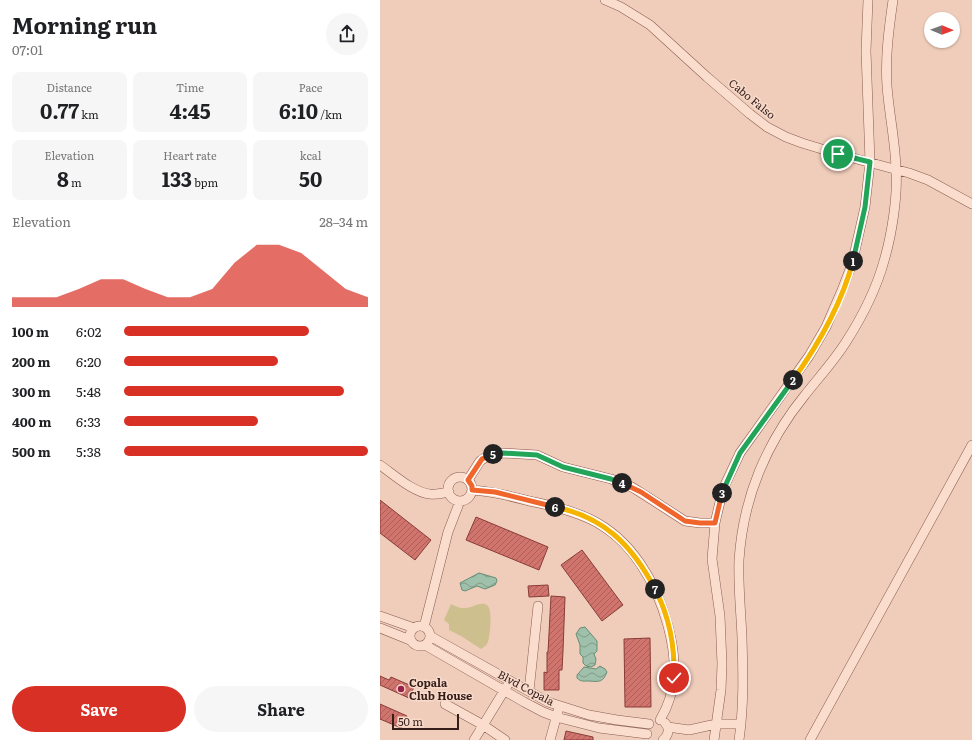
<!DOCTYPE html>
<meta charset="utf-8">
<style>
body{margin:0;font-family:Literata,serif;background:#f6f6f6;color:#202124;height:100vh;display:flex;flex-direction:column;font-size:15px;white-space:nowrap}
*{box-sizing:border-box;margin:0}
p{font-size:13px;color:#757577}
.icon{flex:none;width:22px;height:22px;fill:none;stroke:currentColor;stroke-width:2;stroke-linecap:round;stroke-linejoin:round}
.map{position:relative;flex:1;overflow:hidden}
.sheet{display:flex;flex-direction:column;background:#fff;width:380px}
.sheet>*{flex:none}
.needle{width:26px;rotate:91deg}
.fabs{position:absolute;left:544px;top:12px;display:grid;gap:8px}
.fabs a{display:grid;place-items:center;width:36px;height:36px;border-radius:50%;background:#fff;box-shadow:0 1px 3px #0004;font-size:20px}
.scale{position:absolute;left:12px;bottom:10px;width:67px;box-sizing:border-box;padding-left:4px;border:2px solid #351d1a;border-top:0;font-size:11px;line-height:14px;white-space:nowrap;color:#351d1a;-webkit-text-stroke:3px #f7daca;paint-order:stroke}
.pin{position:absolute;display:grid;place-items:center;width:34px;height:34px;color:#fff;margin:-17px;border:2px solid #fff;border-radius:50%;box-shadow:0 1px 4px #0007}
.km{position:absolute;width:20px;height:20px;margin:-10px;border-radius:50%;background:#222;color:#fff;font-size:11px;line-height:20px;text-align:center}
.round{display:grid;place-items:center;flex:none;width:42px;height:42px;border-radius:21px;background:#f6f6f6}
.head{display:flex;align-items:center;justify-content:space-between;height:68px;padding:0 12px}
h1{font-size:22px;font-weight:700;line-height:30px}
.metrics{display:grid;grid-template-columns:repeat(3,1fr);gap:6px;height:68px;padding:4px 12px}
.metrics div{display:grid;align-content:center;border-radius:8px;background:#f6f6f6;text-align:center}
.metrics b{font-size:20px;font-weight:700}
.metrics small{font-size:11px;font-weight:400}
.metrics p{font-size:11px}
.chart{height:112px;padding:8px 12px}
.chart p{display:flex;justify-content:space-between}
.chart svg{width:100%;height:72px;margin-top:4px;fill:#d93025;opacity:.7}
.button{display:flex;gap:8px;margin-top:auto;padding:8px 12px}
.button a{flex:1;height:46px;border-radius:24px;background:#d93025;color:#fff;font-size:16px;font-weight:700;line-height:46px;text-align:center}
.button a+a{background:#f6f6f6;color:#202124}
ul{padding:0 12px;list-style:none;font-size:13px}
li{display:grid;grid-template-columns:64px 48px 1fr;align-items:center;height:30px}
li i{height:10px;border-radius:5px;background:#d93025}
main{display:flex;flex:1;min-height:0}
.map>svg:first-child{display:block}
.park{fill:#cebf8e}
.water{fill:url(#water-waves);stroke:#668e76}
.building{fill:url(#building-hatch);stroke:#883c38}
.lines{fill:none;stroke-linecap:round;stroke-linejoin:round}
.minor-casing{stroke:#885d53;stroke-width:10}
.minor{stroke:#fbddcd;stroke-width:9}
.split-1-casing{stroke:#fff;stroke-width:8}
.split-2-casing{stroke:#fff;stroke-width:8}
.split-3-casing{stroke:#fff;stroke-width:8}
.split-4-casing{stroke:#fff;stroke-width:8}
.split-5-casing{stroke:#fff;stroke-width:8}
.split-6-casing{stroke:#fff;stroke-width:8}
.split-7-casing{stroke:#fff;stroke-width:8}
.split-8-casing{stroke:#fff;stroke-width:8}
.split-1{stroke:#22a559;stroke-width:5}
.split-2{stroke:#f5b400;stroke-width:5}
.split-3{stroke:#22a559;stroke-width:5}
.split-4{stroke:#f0652b;stroke-width:5}
.split-5{stroke:#22a559;stroke-width:5}
.split-6{stroke:#f0652b;stroke-width:5}
.split-7{stroke:#f5b400;stroke-width:5}
.split-8{stroke:#f5b400;stroke-width:5}
.poi-dot{fill:#9a204c;stroke:#f7daca;stroke-width:1.5}
.labels{text-anchor:middle;stroke-width:3;stroke-linejoin:round;paint-order:stroke}
.street-label{font-size:11px;fill:#351d1a;stroke:#f7daca}
.poi-label{font-size:11px;font-weight:bold;fill:#351d1a;stroke:#f7daca;text-anchor:start}
</style>
<main>
<section class="sheet">
<div class="head"><div><h1>Morning run</h1><p>07:01</p></div><a class="round"><svg class="icon" aria-label="share" viewBox="0 0 24 24"><path d="M12 15V3M7 8l5-5 5 5M5 13v7h14v-7"/></svg></a></div>
<div class="metrics">
<div><p>Distance</p><b>0.77<small> km</small></b></div>
<div><p>Time</p><b>4:45</b></div>
<div><p>Pace</p><b>6:10<small> /km</small></b></div>
</div>
<div class="metrics">
<div><p>Elevation</p><b>8<small> m</small></b></div>
<div><p>Heart rate</p><b>133<small> bpm</small></b></div>
<div><p>kcal</p><b>50</b></div>
</div>
<div class="chart"><p><span>Elevation</span>28–34 m</p>
<svg viewBox="0 0 160 44" preserveAspectRatio="none"><path d="M0 44V38L10 38L20 38L30 33L40 27L50 27L60 33L70 38L80 38L90 33L100 17L110 6L120 6L130 11L140 22L150 33L160 38V44z"/></svg>
</div>
<ul>
<li><b>100 m</b>6:02<i style="width:76%"></i></li>
<li><b>200 m</b>6:20<i style="width:63%"></i></li>
<li><b>300 m</b>5:48<i style="width:90%"></i></li>
<li><b>400 m</b>6:33<i style="width:55%"></i></li>
<li><b>500 m</b>5:38<i style="width:100%"></i></li>
</ul>
<div class="button"><a>Save</a><a>Share</a></div>
</section>
<div class="map">
<svg width="592" height="740" viewBox="0 0 592 740">
<defs>
<pattern id="water-waves" width="16" height="10" patternUnits="userSpaceOnUse"><rect width="16" height="10" fill="#9fc0ab"/><path d="M0 5q4-4 8 0t8 0" fill="none" stroke="#829b8a"/></pattern>
<pattern id="building-hatch" width="6" height="6" patternUnits="userSpaceOnUse"><rect width="6" height="6" fill="#d1746d"/><path d="M-1 1l2-2M0 6l6-6M5 7l2-2" fill="none" stroke="#aa5f59"/></pattern>
</defs>
<rect width="100%" height="100%" fill="#f0cdba"/>
<path class="park" d="M71,604C76,606 80,609 86,608C92,608 101,601 107,605C113,609 110,636 108,642C107,645 104,647 101,649L81,636L69,630V624L64,620Z"/>
<path class="water" d="M99,573L116,578L117,581L115,585L105,589L97,586L85,591L82,590L80,583Z
M205,627L217,641V651L214,654L216,659L215,665L211,667L206,666L203,663V657L200,654V645L196,634L200,628Z
M220,666L225,669L227,672C223,682 220,682 209,681C204,681 201,682 197,678V675L204,667L216,669Z"/>
<path class="building" d="M0,500L51,540L35,560L0,533Z
M96,517L168,547L159,570L86,540Z
M202,550L243,605L222,621L181,565Z
M168,585L169,596L149,597L148,586Z
M171,596L185,597L183,651L182,670H179V690H164V672L167,673V652H168Z
M270,638L271,707H245L244,639Z
M0,676L9,680L11,677L34,687L29,698L0,685Z
M0,704L27,716L21,728L0,719Z
M186,731L213,737V740H184Z"/>
<g class="lines">
<defs>
<path id="minor" d="M225,0L241,7L270,25L327,77L370,114L387,127L406,137L422,143L458,154L529,173L548,180L592,204
M0,465C13,474 34,493 50,494C56,495 63,493 69,492
M68 489a12 12 0 1 1 24 0a12 12 0 1 1-24 0Z
M88,480L100,461L110,455L123,453L157,455L183,467L231,479L252,487L305,521L320,523H335
M92,490C112,491 130,496 149,501C170,505 190,510 210,519C252,539 276,582 288,626C297,660 298,690 280,720
M0,616L34,628
M30 636a10 10 0 1 1 20 0a10 10 0 1 1-20 0Z
M44,627L68,532L80,501
M0,628L30,640
M50,636L168,702L209,715L237,720L269,724
M45,645L144,702L163,712L176,717L219,728L267,734
M149,691L158,606
M65,704L103,725L125,740
M288,727L309,730L336,724H361
M94,740L127,686
M170,740L178,711
M283,740C289,735 290,728 285,723
M334,740L341,690L342,664L340,616L332,559L335,523L343,489L360,453L429,356L446,327L462,290L472,264L485,207L490,162L486,51L488,0
M359,740C364,706 363,672 362,638C361,612 358,586 359,560C361,531 368,499 379,472C390,445 407,417 425,395C439,377 454,361 466,342C482,317 496,290 504,261C512,234 518,195 516,168C515,140 509,113 507,86C505,57 509,28 513,0
M430,740L592,445"/>
</defs>
<use href="#minor" class="minor-casing"/>
<use href="#minor" class="minor"/>
</g>
<g class="lines">
<defs>
<path id="split-1" d="M458,154L490,162L485,207L473,261"/>
<path id="split-2" d="M413,380C438,345 462,302 473,261"/>
<path id="split-3" d="M342,493L360,453L413,380"/>
<path id="split-4" d="M242,483L261,492L305,521L320,523H335L342,493"/>
<path id="split-5" d="M113,454L123,453L157,455L183,467L231,479L242,483"/>
<path id="split-6" d="M113,454L102,459L88,480L92,486V490L115,492L175,507"/>
<path id="split-7" d="M175,507C224,517 252,545 275,589"/>
<path id="split-8" d="M275,589C289,616 295,648 294,678"/>
</defs>
<use href="#split-1" class="split-1-casing"/>
<use href="#split-2" class="split-2-casing"/>
<use href="#split-3" class="split-3-casing"/>
<use href="#split-4" class="split-4-casing"/>
<use href="#split-5" class="split-5-casing"/>
<use href="#split-6" class="split-6-casing"/>
<use href="#split-7" class="split-7-casing"/>
<use href="#split-8" class="split-8-casing"/>
<use href="#split-1" class="split-1"/>
<use href="#split-2" class="split-2"/>
<use href="#split-3" class="split-3"/>
<use href="#split-4" class="split-4"/>
<use href="#split-5" class="split-5"/>
<use href="#split-6" class="split-6"/>
<use href="#split-7" class="split-7"/>
<use href="#split-8" class="split-8"/>
</g>
<circle class="poi-dot" cx="21" cy="689" r="4"/>
<g class="labels">
<g class="street-label">
<text transform="translate(372 99) rotate(39)" y="4">Cabo Falso</text>
<text transform="translate(146 688) rotate(28)" y="4">Blvd Copala</text>
</g>
<g class="poi-label">
<text x="29" y="687">Copala<tspan x="29" dy="13">Club House</tspan></text>
</g>
</g>
</svg>
<div class="fabs">
<a><svg class="needle" viewBox="-14 -14 28 28"><path d="M0-13l5 13h-10z" fill="#e53935"/><path d="M0 13l5-13h-10z" fill="#757577"/></svg></a>
</div>
<div class="scale">50 m</div>
<div class="pin" style="left:458px;top:154px;background:#1e9e55"><svg class="icon" aria-label="arrive" viewBox="0 0 24 24"><path d="M6 21V4h12l-3 4 3 4H6"/></svg></div>
<div class="pin" style="left:294px;top:678px;background:#d93025"><svg class="icon" aria-label="check" viewBox="0 0 24 24"><path d="M5 12l5 5 9-10"/></svg></div>
<b class="km" style="left:473px;top:261px">1</b>
<b class="km" style="left:413px;top:380px">2</b>
<b class="km" style="left:342px;top:493px">3</b>
<b class="km" style="left:242px;top:483px">4</b>
<b class="km" style="left:113px;top:454px">5</b>
<b class="km" style="left:175px;top:507px">6</b>
<b class="km" style="left:275px;top:589px">7</b>
</div>
</main>
